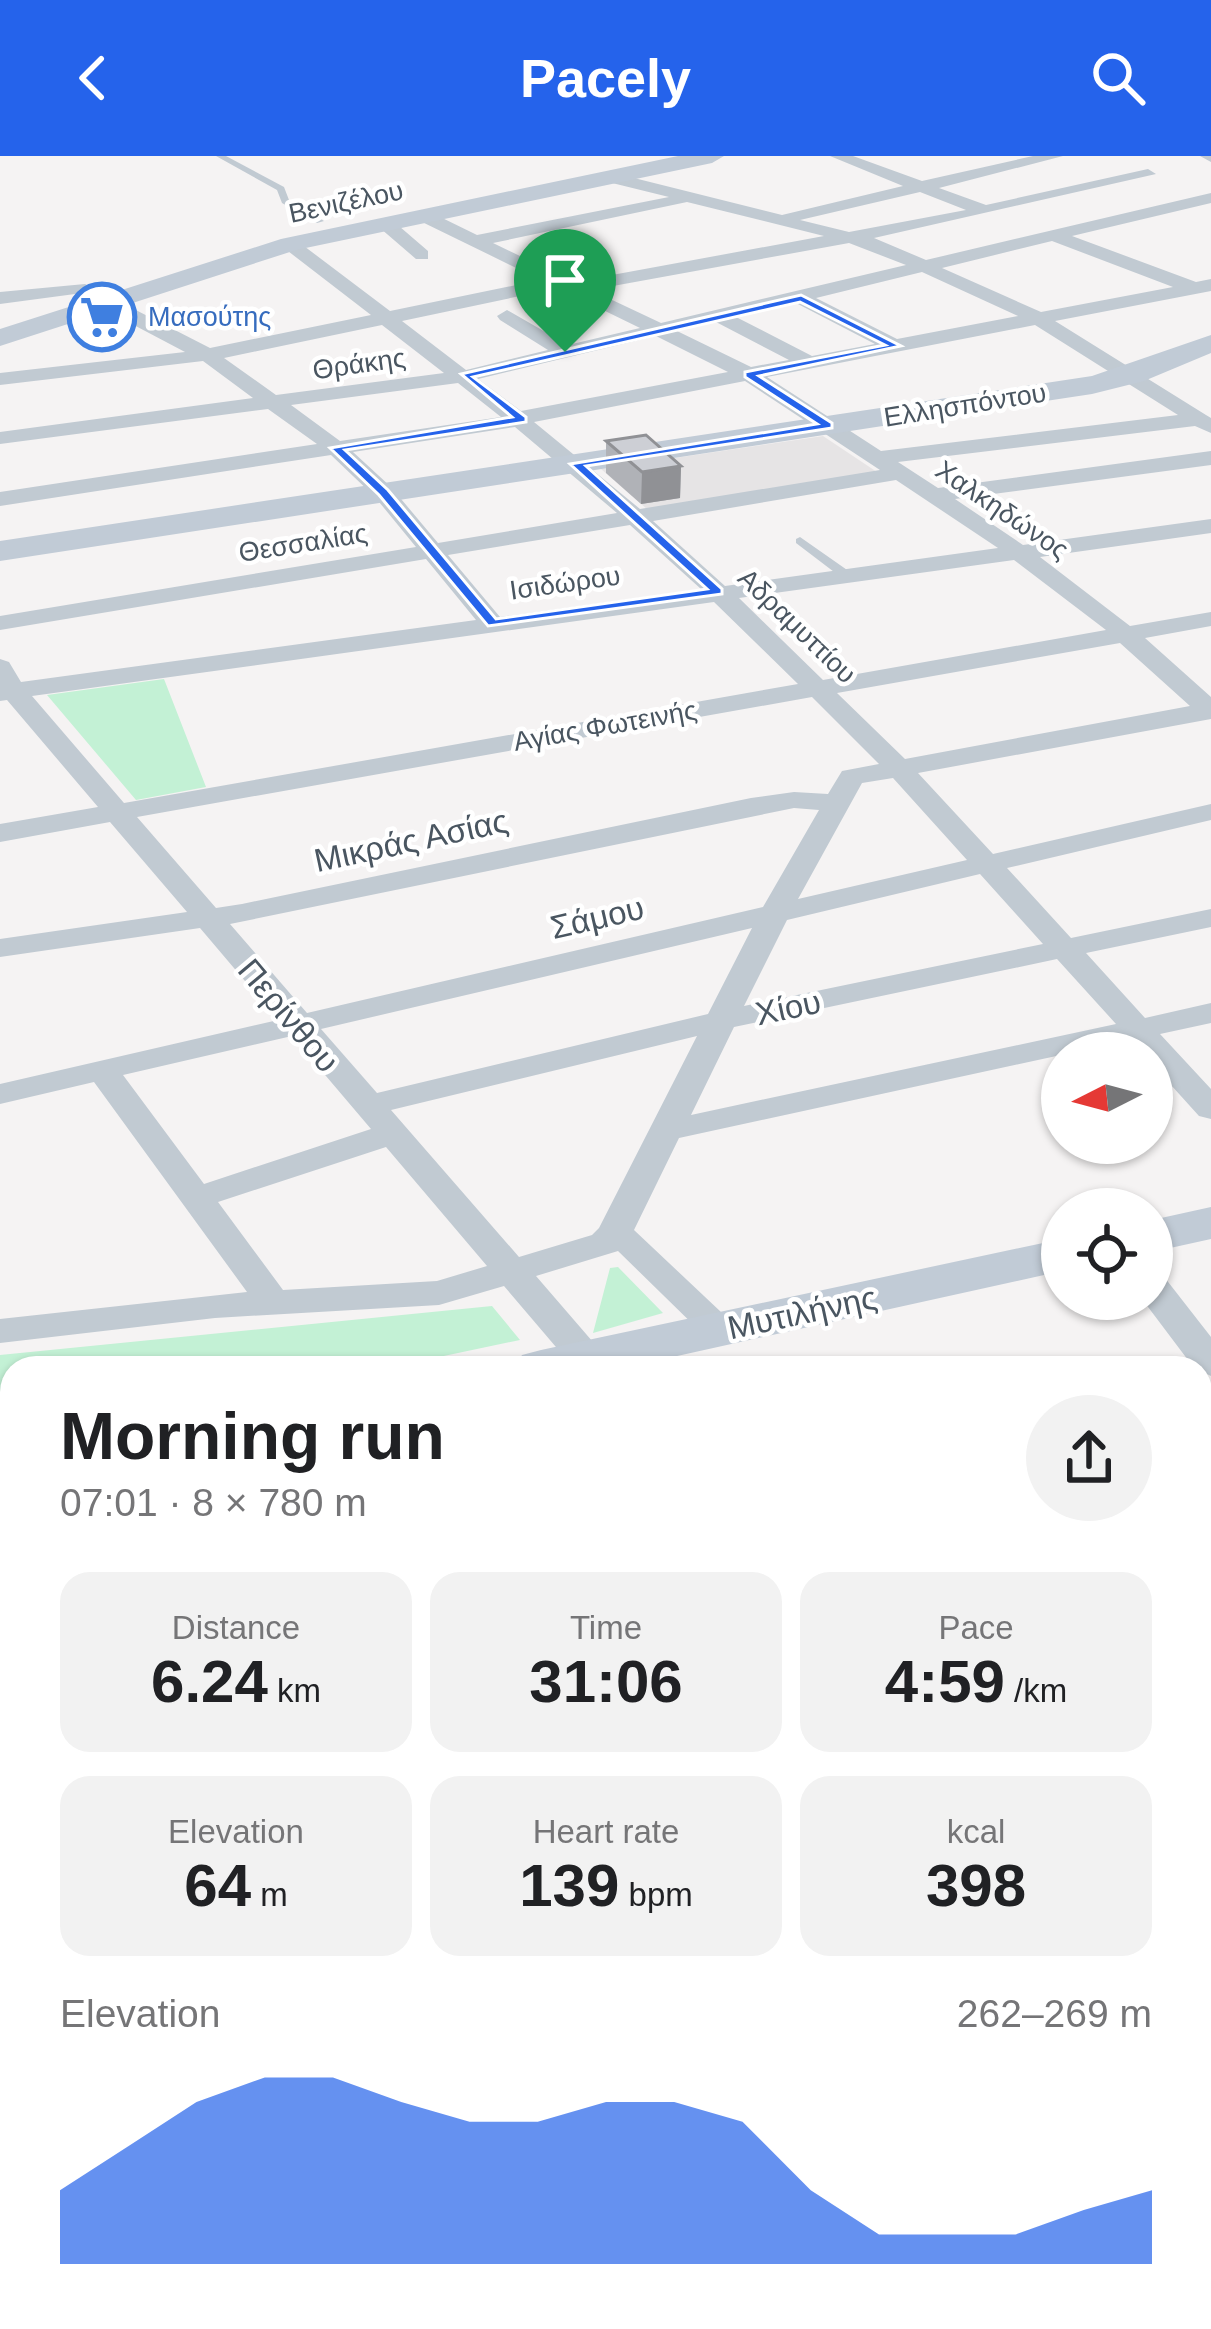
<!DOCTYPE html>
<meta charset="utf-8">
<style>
body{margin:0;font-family:Helvetica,sans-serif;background:#f2f2f2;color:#202124;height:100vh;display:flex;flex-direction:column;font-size:45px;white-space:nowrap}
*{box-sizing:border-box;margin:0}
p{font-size:39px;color:#757577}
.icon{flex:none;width:66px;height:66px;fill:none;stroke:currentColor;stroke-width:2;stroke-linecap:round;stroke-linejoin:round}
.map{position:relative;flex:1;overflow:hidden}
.details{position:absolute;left:0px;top:1200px;width:1212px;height:975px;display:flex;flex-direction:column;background:#fff;border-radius:36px 36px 0 0;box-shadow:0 3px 9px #0004}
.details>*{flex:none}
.needle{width:78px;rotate:264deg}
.controls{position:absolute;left:1041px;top:876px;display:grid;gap:24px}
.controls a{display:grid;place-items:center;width:132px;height:132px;border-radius:50%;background:#fff;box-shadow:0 3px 9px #0004;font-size:60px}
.pin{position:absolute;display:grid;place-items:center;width:102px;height:102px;color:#fff;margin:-123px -51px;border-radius:50% 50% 50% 0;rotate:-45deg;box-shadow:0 0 12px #0007}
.pin .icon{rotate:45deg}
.round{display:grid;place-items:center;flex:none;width:126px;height:126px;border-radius:63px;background:#f2f2f2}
.overview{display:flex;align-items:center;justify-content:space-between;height:204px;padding:0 60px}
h1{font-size:66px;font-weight:700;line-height:90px}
.metrics{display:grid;grid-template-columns:repeat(3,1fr);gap:18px;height:204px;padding:12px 60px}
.metrics div{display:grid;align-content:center;border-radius:30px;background:#f2f2f2;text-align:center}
.metrics b{font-size:60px;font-weight:700}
.metrics small{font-size:33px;font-weight:400}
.metrics p{font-size:33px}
.chart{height:336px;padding:24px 60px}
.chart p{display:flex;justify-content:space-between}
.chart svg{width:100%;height:216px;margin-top:12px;fill:#2563eb;opacity:.7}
header{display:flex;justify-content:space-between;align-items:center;height:156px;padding:0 60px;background:#2563eb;color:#fff;font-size:54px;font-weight:700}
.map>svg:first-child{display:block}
.education{fill:#e6e4e5}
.green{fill:#c3f1d5}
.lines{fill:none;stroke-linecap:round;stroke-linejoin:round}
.path{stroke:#7ad0a6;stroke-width:6;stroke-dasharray:9 6;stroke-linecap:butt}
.lane{fill:#c1cad2;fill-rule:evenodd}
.street{fill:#c1cad2;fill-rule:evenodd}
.secondary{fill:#c1cbd6;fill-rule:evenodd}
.wall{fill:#b0b2b7}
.shaded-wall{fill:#909195}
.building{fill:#cdcfd5;stroke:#909195;stroke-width:3}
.route{fill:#2563eb;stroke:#fff;stroke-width:3;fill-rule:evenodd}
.labels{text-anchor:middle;stroke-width:9;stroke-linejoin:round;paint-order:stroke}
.far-street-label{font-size:27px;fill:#4a5661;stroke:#fff}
.far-shop-label{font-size:27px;fill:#366cbe;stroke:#fff;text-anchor:start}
.street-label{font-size:33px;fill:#4a5661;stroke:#fff}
</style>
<header><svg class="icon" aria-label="back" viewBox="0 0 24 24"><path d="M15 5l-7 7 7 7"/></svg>Pacely<svg class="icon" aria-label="search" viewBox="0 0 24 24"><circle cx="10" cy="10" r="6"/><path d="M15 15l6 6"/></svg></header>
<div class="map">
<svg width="1211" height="2173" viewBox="0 0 1211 2173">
<rect width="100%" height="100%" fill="#f5f3f3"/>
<path class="education" d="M823,280L877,316L648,354L601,313Z"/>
<path class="green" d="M164,523L206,631L136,644L47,539Z
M618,1111L663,1157L593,1177L610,1112Z
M492,1150L520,1184L387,1212H12V1286L0,1246V1199Z"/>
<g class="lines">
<path class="path" d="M86,1212L89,1208"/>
<path class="lane" d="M216,0H226L284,31L289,44L324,65L317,67L282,47L277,34Z
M800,381L850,416V422H842L796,387V383Z"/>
<path class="street" d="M830,0H853L922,25L1033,0H1063L939,32L986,49L1148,13L1156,18L874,82L926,104L1211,37V47L1072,80L1196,126L1211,123V135L1055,165L1206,259L1211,262V277L1195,270L898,306L938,332L1211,295V309L955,343L1023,389L1211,363V377L1040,401L1130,470L1211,456V470L1145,482L1211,541V563L918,617L993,698L1211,648V664L1007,712L1071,782L1211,753V771L1086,797L1145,862L1211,847V867L1160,878L1211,933V963L1199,960L1152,908V897H1142L1130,884L679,982L634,1074L739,1173L733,1182L720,1185L707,1182L618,1095L536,1120L599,1193L605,1202L596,1212L573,1211L504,1130L439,1149L215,1162L0,1187V1163L247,1136L94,926L0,948V928L278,864L200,772L0,801V783L187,756L110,666L0,686V668L98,651L7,544L0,545V503L9,506L21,526L476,464L426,403L0,474V460L416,391L375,341L331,299L0,350V336L317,288L268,253L0,288V276L253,242L203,205L0,229V217L185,196L75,138L0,148V136L85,128L210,192L371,159L284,92V84H296L390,155L541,124L418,64V56H430L477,79L669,41L604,25L602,21L610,16L782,59L903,30ZM920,36L966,54L849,76L800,64ZM687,46L824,80L574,126L493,87ZM1052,85L1173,131L1041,156L942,112ZM849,87L906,109L661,167L591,134ZM922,116L1018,160L897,183L816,142ZM558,132L640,172L568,189L507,154L497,160L500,164L548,194L466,214L402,165ZM796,147L875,188L812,200L736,161ZM716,166L789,204L751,211L677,175ZM382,169L444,217L276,239L224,202ZM1035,169L1178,259L881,295L767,221ZM656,180L728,216L521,255L478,223ZM745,225L880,314L640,353L534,266ZM458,227L501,261L340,285L291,249ZM515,271L617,357L438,387L391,331L353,296ZM896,324L998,392L725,430L653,365ZM630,369L701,433L500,461L448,399ZM1014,404L1106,474L823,524L739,442ZM714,446L798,528L124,647L32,540ZM1120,487L1190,550L905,603L837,537ZM812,541L879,608L842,615L828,638L794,636L751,642L242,748L216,752L137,661ZM893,622L967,704L798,743L862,627ZM794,652L819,654L763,751L307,857L230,768ZM980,718L1043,788L744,850L787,764ZM752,772L708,858L377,937L321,873ZM1057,803L1116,868L691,959L734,871ZM292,880L371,973L204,1028L123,919ZM697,880L599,1072L592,1079L519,1101L391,954ZM386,991L487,1110L437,1125L283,1134L218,1046Z
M1200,0H1211V6Z
M380,64H392L428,95V103H416L380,72Z
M1152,1118L1165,1122L1211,1181V1220L1194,1212L1142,1143H1152Z"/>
<path class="secondary" d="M678,0H724L712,7L296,94L0,190V173L281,83Z
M1211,179V197L1144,225L1092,238L0,405V385L1092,220Z
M1211,1051V1083L1152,1096V1064Z
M1062,1083V1115L623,1212H514L522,1199L541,1194Z
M12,1307V1347L0,1350V1310Z"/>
</g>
<path class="wall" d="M606,285L681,310L680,342L641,348L606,317Z"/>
<path class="shaded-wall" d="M681,310L680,342L641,348L642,316Z"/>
<path class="building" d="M646,279L681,310L642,316L606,285Z"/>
<path class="route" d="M801,139L901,190L759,220L832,267V272L586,310L722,433V438L488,470L379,339L330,292L512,261L461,218ZM800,146L885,189L745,216V221L817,268L570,308L707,433L496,463L388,334L345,294L526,266V261L473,221Z"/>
<defs>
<symbol id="supermarket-ring" viewBox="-11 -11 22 22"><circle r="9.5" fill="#fff" stroke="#3f7fe0" stroke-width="1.5"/><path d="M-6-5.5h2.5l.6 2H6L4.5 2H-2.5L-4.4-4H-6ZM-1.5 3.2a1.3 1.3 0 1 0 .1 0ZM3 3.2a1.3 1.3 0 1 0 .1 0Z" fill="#3f7fe0"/></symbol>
</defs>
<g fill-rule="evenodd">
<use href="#supermarket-ring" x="64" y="123" width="76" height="76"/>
</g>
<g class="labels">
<g class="far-street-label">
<text transform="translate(346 46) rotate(-12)" y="9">Βενιζέλου</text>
<text transform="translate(359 208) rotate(-8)" y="9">Θράκης</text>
<text transform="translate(965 249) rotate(-9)" y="9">Ελλησπόντου</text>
<text transform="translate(1002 354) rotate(34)" y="9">Χαλκηδώνος</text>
<text transform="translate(303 387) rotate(-9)" y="9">Θεσσαλίας</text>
<text transform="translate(565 427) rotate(-8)" y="9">Ισιδώρου</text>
<text transform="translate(797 470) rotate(44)" y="9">Αδραμυττίου</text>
<text transform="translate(605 570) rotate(-10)" y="9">Αγίας Φωτεινής</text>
</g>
<g class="far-shop-label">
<text x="148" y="170">Μασούτης</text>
</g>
<g class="street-label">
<text transform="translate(411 684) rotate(-12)" y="12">Μικράς Ασίας</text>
<text transform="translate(597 761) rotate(-13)" y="12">Σάμου</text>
<text transform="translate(788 851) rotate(-12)" y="12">Χίου</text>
<text transform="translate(289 859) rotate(50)" y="12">Περίνθου</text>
<text transform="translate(802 1156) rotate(-12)" y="12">Μυτιλήνης</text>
</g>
</g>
</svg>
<div class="controls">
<a><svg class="needle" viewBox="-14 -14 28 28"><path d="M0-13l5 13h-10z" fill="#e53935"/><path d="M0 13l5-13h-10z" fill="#757577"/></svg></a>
<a><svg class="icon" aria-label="locate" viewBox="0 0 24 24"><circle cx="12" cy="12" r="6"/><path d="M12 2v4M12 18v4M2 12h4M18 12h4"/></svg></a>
</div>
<div class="pin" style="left:565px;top:196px;background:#1e9e55"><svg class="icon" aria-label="arrive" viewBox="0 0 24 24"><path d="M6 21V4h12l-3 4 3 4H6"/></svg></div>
<section class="details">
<div class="overview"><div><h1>Morning run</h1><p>07:01 · 8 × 780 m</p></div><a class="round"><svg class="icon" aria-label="share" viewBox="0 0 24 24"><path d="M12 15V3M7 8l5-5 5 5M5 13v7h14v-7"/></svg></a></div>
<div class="metrics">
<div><p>Distance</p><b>6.24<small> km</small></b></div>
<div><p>Time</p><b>31:06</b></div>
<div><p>Pace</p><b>4:59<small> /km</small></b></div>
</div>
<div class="metrics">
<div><p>Elevation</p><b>64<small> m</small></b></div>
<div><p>Heart rate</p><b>139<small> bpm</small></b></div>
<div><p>kcal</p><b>398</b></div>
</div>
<div class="chart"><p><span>Elevation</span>262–269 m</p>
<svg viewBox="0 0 160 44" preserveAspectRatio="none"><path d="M0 44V29L10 20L20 11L30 6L40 6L50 11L60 15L70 15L80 11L90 11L100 15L110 29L120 38L130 38L140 38L150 33L160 29V44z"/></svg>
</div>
</section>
</div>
